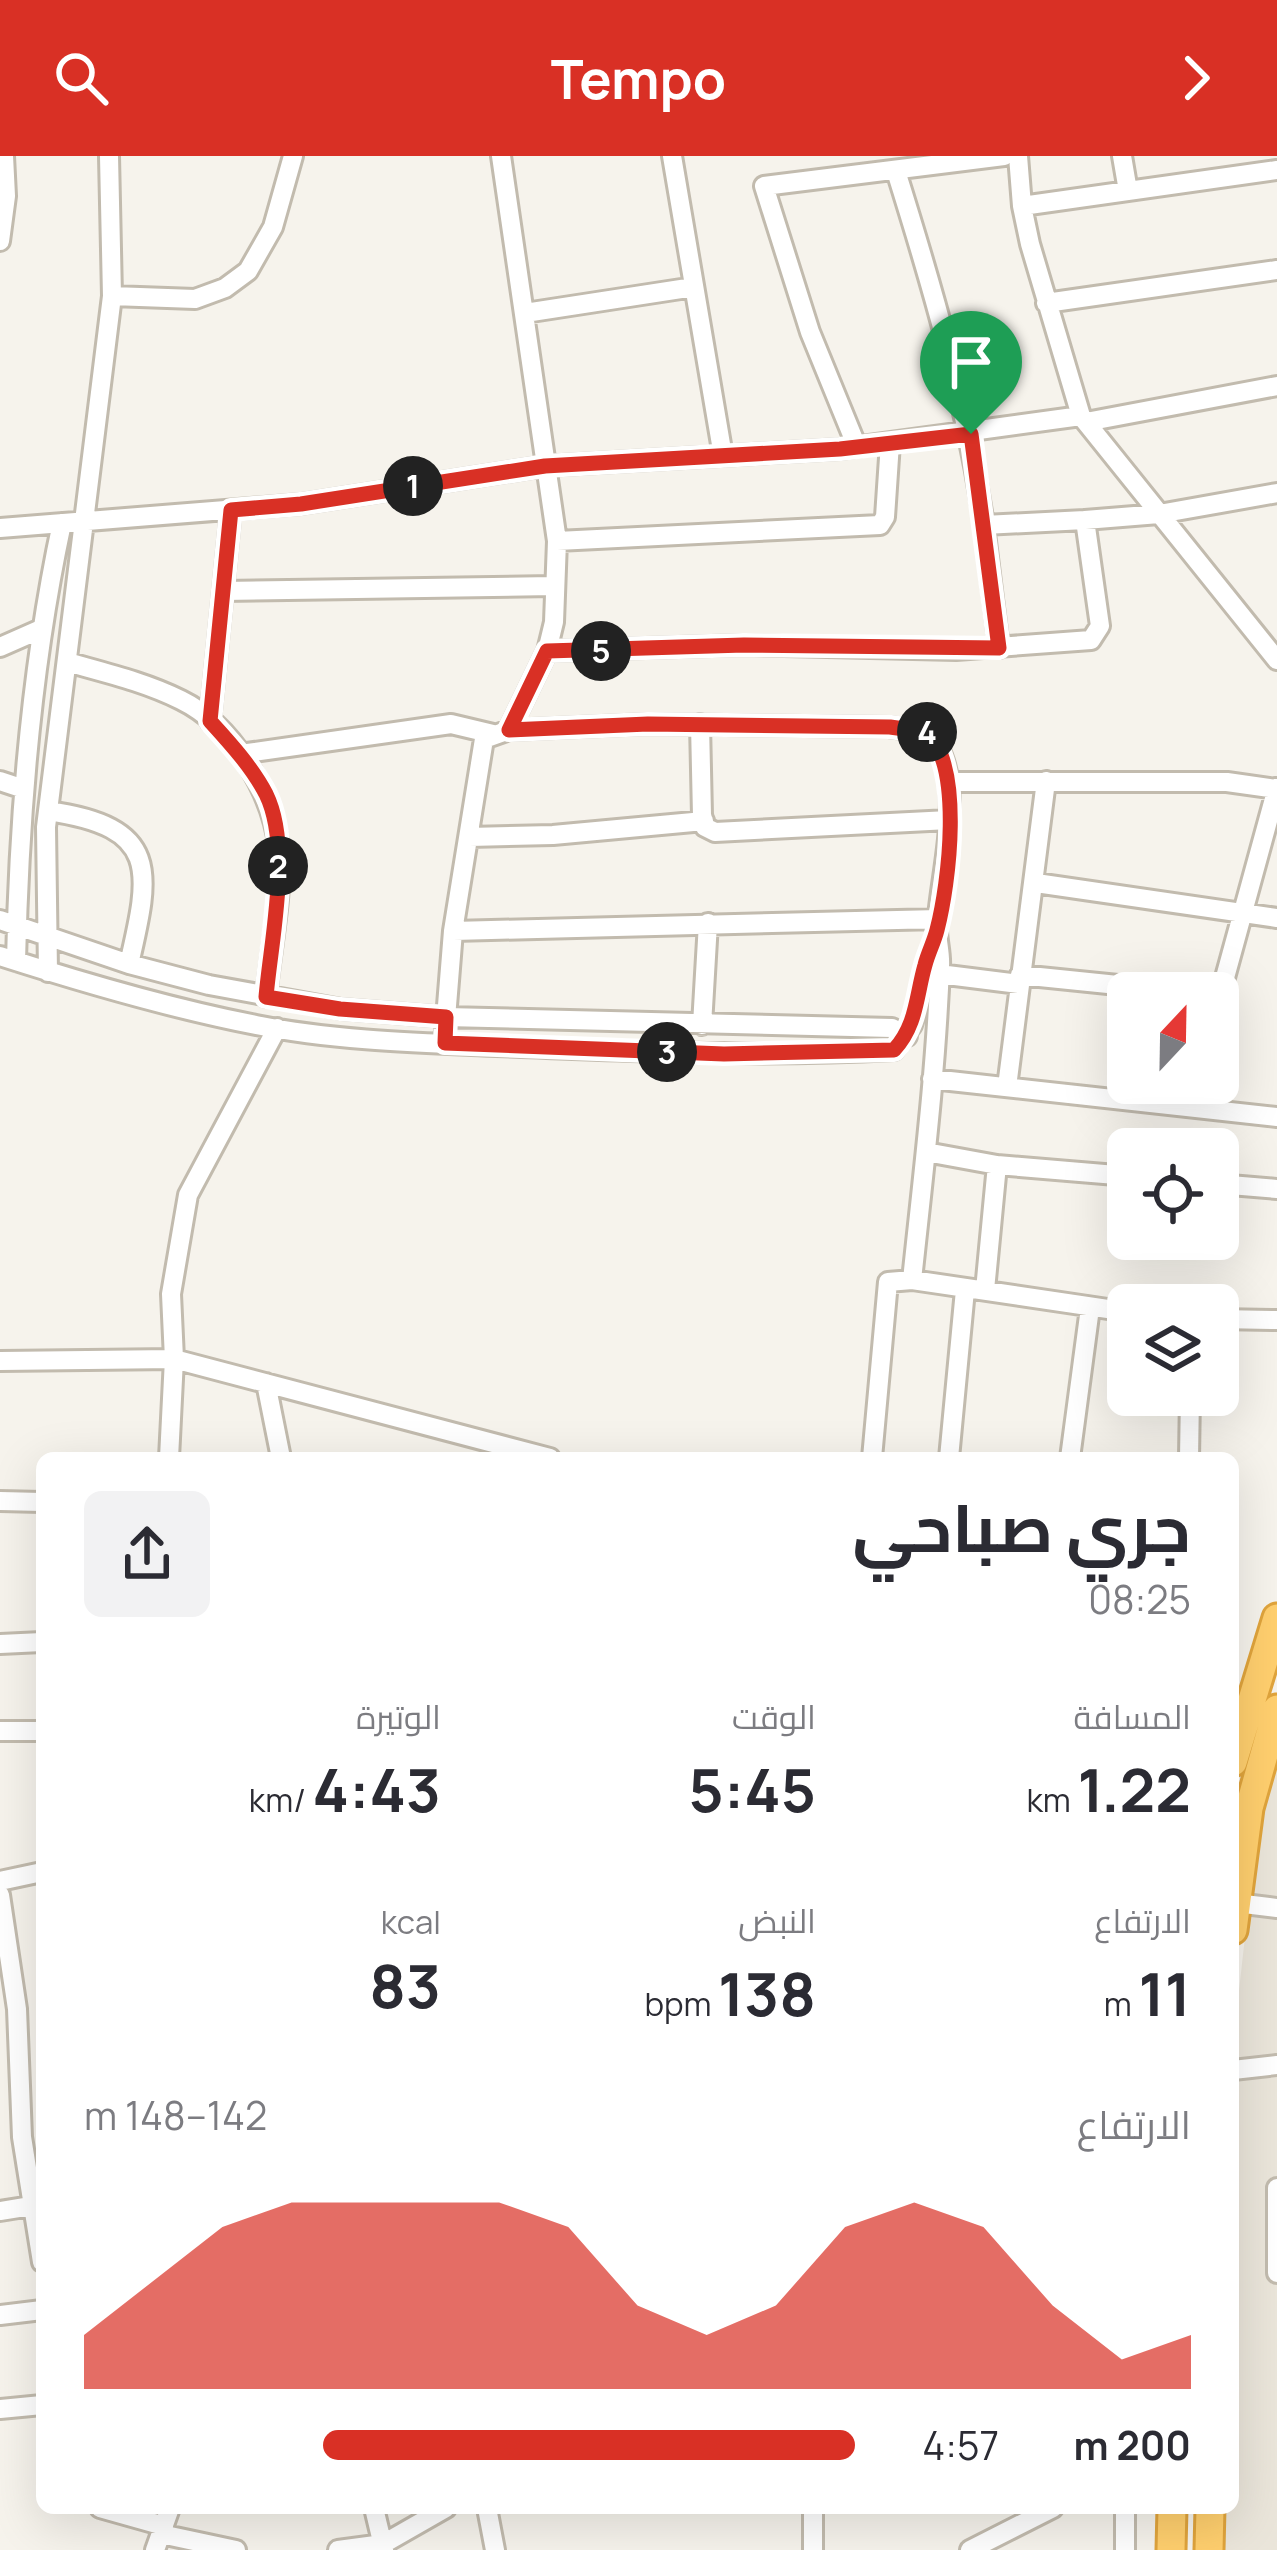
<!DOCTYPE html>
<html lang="ar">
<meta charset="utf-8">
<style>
body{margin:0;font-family:Manrope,Cairo,sans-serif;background:#f2f2f3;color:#2b2b33;direction:rtl;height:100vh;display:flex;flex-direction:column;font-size:45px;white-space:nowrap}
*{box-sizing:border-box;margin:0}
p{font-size:39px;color:#7c7c81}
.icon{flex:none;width:66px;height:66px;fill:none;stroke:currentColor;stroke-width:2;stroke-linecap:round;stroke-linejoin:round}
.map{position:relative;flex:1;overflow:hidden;direction:ltr}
.side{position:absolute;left:36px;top:1296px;width:1203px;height:1062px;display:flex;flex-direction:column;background:#fff;border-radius:18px;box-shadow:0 12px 48px #0002;direction:rtl}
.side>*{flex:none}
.needle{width:78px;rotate:22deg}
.fabs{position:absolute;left:1107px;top:816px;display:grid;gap:24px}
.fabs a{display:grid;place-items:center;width:132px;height:132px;border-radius:18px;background:#fff;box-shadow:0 12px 48px #0002;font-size:60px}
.pin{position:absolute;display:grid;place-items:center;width:102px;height:102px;color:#fff;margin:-123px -51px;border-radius:50% 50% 50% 0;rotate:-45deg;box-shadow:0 0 12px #0007}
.pin .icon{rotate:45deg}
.km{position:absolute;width:60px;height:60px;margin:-30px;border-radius:50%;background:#222;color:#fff;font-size:33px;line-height:60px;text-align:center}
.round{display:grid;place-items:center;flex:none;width:126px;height:126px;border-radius:18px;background:#f2f2f3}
.overview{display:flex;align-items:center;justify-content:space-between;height:204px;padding:0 48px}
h1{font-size:66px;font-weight:700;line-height:90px}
.figures{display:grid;grid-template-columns:repeat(3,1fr);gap:18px;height:204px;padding:12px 48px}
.figures div{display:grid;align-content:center}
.figures b{font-size:60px;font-weight:700}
.figures small{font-size:33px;font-weight:400}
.figures p{font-size:33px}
.chart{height:336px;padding:24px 48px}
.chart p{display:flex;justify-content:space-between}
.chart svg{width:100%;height:216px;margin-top:12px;fill:#d93025;opacity:.7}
ul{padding:0 48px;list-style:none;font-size:39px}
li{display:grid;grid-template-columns:192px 144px 1fr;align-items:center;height:90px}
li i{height:30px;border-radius:15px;background:#d93025}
header{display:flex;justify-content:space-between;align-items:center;height:156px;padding:0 48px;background:#d93025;color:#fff;font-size:54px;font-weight:700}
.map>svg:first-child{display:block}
.residential{fill:#eae5da}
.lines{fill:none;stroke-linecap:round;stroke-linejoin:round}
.minor-casing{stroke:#c2bbae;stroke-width:24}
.highway-casing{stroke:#e0a43c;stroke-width:33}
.minor{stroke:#fff;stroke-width:18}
.highway{stroke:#ffcf6e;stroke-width:27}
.route-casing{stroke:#fff;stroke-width:24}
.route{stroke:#d93025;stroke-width:15}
</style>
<header><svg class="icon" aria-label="forward" viewBox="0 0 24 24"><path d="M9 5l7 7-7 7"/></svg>Tempo<svg class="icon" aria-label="search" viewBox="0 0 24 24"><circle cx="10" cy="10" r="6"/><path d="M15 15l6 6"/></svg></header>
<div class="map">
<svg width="1277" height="2394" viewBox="0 0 1277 2394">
<rect width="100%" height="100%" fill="#f6f3ec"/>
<path class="residential" d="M1277,1603V2394H1221L1222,2352H1233L1235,1870L1259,1656Z"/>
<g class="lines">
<defs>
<path id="minor" d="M501,0L557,385L554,466L547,495L509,574
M672,0L723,300
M1018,0L1022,50L1030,88L1081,260L1277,504
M1122,0L1128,35
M896,15C933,133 966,247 984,369
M1022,50L1277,14
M0,85L6,40L4,0
M112,140L195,143L225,132L248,115L273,71L293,0
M1046,147L1277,114
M525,157L694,131
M1086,266L1277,230
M857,291L810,176L764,30L1004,0
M0,372L301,348L545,310L840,293L1081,260
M557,385L880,369L885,361L890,287
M223,435L553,430
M0,491L41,473
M999,492L984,369L1085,364
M547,495L744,489L956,494L1091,484L1100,470L1085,364L1159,358L1277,337
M67,506C106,517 145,526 181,544C234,570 272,637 279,693C283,734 270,798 266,841
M210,565L231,354
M700,568L702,659L705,671L715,676L949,664
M240,598L451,568L493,578
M0,625L24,633
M948,626H1227L1277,633
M48,655C160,671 151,714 129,808
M469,681L553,679L704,665
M1036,727L1277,762
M0,764L129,808L209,829L341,853L446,861L892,872L907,880
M453,775L939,763
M0,800C84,827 169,852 256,869C342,886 432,887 520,891C645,896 769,901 894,894L912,869L936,779
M16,805C19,658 31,511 62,367
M48,816L46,671L112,140L109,0
M939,818L1019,828
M1020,819L1196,837
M1218,847L1277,632
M702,869L708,767
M444,887L453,775L484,583L509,574L648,568L889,571L926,576C971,616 939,721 937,773C937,785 941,798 940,810C936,915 923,1020 912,1124
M932,923L1277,961
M1007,931L1046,625
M926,996L997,1009L1128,1020
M1218,1028L1277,1033
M985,1134L997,1009
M1218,1163L1277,1164
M0,1205L174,1203L550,1302
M266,1227L281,1302
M169,1302L174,1203L171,1138L188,1039L277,872
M872,1302L888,1126L912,1124L1128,1156
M949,1302L965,1134
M1070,1302L1090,1152
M1189,1302L1190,1239
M0,1345L42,1346
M0,1488L42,1486
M0,1575H42
M0,1725L42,1716
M0,1739L17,1853L22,1981L42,2106
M1236,1747L1277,1752
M1233,1914L1277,1909
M1277,2032V2117
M0,2055L31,2050
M0,2159L42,2154
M0,2253L42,2249
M100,2352L164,2370
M374,2352L384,2394
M487,2352L495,2394
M813,2352V2394
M161,2378L236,2394
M155,2394L170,2352
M338,2394L383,2388L446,2352
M970,2394L1053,2352
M1125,2394V2352"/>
<path id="highway" d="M1233,1606L1277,1462
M1233,1774L1249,1652L1277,1553
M1171,2394L1172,2352
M1209,2394L1210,2352"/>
</defs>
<use href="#minor" class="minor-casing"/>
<use href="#highway" class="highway-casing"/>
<use href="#minor" class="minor"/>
<use href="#highway" class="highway"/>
</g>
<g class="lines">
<defs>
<path id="route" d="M971,278L999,492L744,489L547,495L509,574L648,568L890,571L926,576C964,609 949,728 937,774C934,786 928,797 925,809C916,840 917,869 894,894L724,898L445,887L446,861L340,853L266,841C271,783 292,691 266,638C252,611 230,587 210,565L231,354L301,348L545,310L840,293Z"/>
</defs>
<use href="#route" class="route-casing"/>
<use href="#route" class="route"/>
</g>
</svg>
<div class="fabs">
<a><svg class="needle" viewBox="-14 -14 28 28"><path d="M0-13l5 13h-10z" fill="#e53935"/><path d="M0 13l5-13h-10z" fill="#7c7c81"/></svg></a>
<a><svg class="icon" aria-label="locate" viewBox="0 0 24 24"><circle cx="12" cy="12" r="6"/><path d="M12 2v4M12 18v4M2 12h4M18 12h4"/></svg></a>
<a><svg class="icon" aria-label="layers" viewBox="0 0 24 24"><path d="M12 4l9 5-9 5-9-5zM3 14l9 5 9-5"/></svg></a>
</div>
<div class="pin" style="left:971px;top:278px;background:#1e9e55"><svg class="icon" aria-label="arrive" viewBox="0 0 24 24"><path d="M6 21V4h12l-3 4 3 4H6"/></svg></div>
<b class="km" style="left:413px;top:330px">1</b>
<b class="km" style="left:278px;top:710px">2</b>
<b class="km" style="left:667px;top:896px">3</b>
<b class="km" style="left:927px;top:576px">4</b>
<b class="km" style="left:601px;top:495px">5</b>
<section class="side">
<div class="overview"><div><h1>جري صباحي</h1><p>08:25</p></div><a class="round"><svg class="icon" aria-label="share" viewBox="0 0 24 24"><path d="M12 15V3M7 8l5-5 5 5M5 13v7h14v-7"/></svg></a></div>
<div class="figures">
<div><p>المسافة</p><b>1.22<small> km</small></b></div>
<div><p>الوقت</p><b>5:45</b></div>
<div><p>الوتيرة</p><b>4:43<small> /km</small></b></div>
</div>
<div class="figures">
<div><p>الارتفاع</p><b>11<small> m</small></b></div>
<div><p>النبض</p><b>138<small> bpm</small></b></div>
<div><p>kcal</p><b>83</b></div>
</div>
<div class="chart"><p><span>الارتفاع</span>142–148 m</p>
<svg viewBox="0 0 160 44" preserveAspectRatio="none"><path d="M0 44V33L10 22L20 11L30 6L40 6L50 6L60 6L70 11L80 27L90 33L100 27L110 11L120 6L130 11L140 27L150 38L160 33V44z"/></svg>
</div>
<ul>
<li><b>200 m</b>4:57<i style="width:69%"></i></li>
</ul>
</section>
</div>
